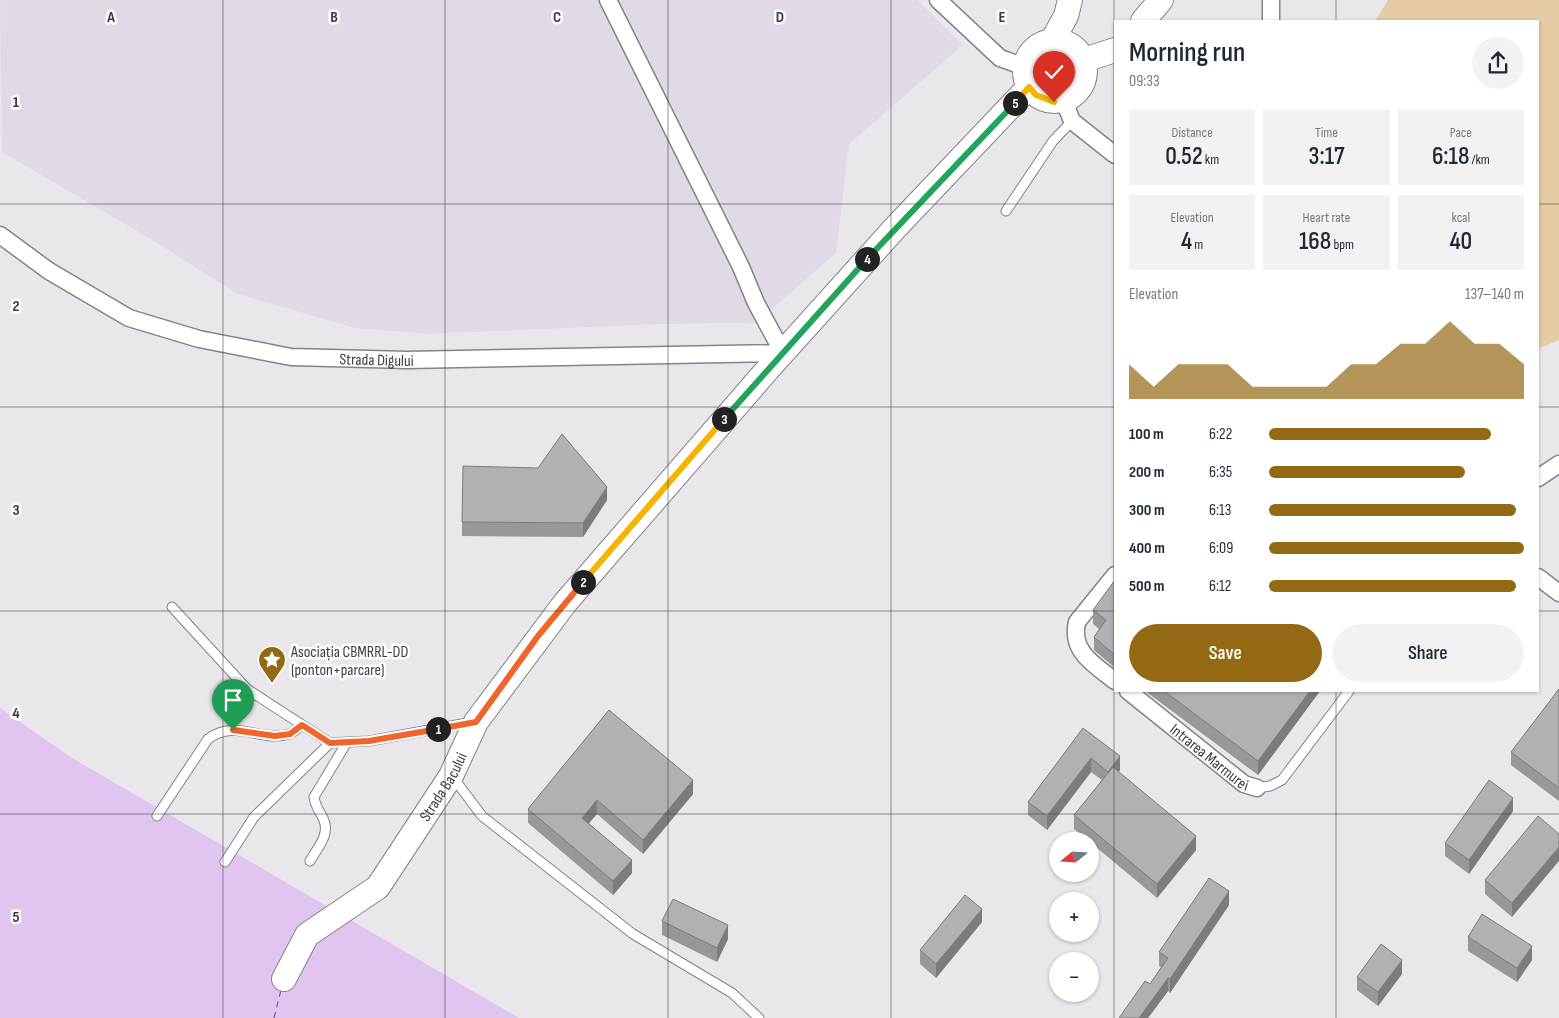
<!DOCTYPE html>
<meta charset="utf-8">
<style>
body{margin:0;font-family:"Sofia Sans Condensed",sans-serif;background:#f2f2f3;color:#1f2937;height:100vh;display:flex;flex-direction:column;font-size:19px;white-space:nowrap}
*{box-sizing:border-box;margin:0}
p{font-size:16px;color:#747a83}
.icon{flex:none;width:28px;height:28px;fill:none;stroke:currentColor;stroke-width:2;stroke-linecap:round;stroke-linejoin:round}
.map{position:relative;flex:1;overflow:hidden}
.sheet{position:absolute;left:1114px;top:20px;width:425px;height:672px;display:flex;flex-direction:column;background:#fff;border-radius:0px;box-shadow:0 1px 4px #0004}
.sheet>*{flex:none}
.needle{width:32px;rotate:252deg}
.fabs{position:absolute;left:1049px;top:832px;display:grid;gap:10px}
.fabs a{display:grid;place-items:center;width:50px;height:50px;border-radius:50%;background:#fff;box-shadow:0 1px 4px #0004;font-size:25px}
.pin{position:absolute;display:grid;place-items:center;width:42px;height:42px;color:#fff;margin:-51px -21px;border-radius:50% 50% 50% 0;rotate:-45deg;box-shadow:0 0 5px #0007}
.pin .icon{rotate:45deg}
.km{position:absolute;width:25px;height:25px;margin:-12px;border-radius:50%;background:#222;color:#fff;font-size:14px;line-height:25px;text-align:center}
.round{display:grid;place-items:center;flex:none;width:52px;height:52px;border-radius:26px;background:#f2f2f3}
.headline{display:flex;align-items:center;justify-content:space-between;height:85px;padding:0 15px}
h1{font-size:28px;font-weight:600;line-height:38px}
.figures{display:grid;grid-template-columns:repeat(3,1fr);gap:8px;height:85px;padding:5px 15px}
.figures div{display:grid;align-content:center;border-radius:0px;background:#f2f2f3;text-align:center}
.figures b{font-size:25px;font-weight:600}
.figures small{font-size:14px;font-weight:400}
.figures p{font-size:14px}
.chart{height:140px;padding:10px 15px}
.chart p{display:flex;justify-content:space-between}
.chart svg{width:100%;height:90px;margin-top:5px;fill:#936914;opacity:.7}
.primary-button{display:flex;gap:10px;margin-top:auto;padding:10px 15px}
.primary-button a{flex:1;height:58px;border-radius:30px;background:#936914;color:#fff;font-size:20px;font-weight:600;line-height:58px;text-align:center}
.primary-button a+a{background:#f2f2f3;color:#1f2937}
ul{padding:0 15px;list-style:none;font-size:16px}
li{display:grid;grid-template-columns:80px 60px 1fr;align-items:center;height:38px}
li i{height:12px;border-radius:6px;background:#936914}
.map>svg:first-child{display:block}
.built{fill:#e1d9e6}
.green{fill:#e5cca4}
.water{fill:#e0c5f1}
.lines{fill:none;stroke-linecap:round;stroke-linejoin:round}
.ferry{stroke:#66437a;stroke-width:1;stroke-dasharray:6 5;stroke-linecap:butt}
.lane-casing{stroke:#858288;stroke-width:11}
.street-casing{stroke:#858288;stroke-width:19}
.secondary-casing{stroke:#858288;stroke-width:26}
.lane{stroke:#fff;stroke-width:9}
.street{stroke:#fff;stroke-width:16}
.secondary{stroke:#fff;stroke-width:24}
.wall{fill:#9a979c}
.shaded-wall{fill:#7d7b7f}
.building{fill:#b3b0b5;stroke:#7d7b7f}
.split-1-casing{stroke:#fff;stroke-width:10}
.split-2-casing{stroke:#fff;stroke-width:10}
.split-3-casing{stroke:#fff;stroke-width:10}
.split-4-casing{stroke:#fff;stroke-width:10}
.split-5-casing{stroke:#fff;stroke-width:10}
.split-6-casing{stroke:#fff;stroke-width:10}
.split-1{stroke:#f0652b;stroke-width:6}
.split-2{stroke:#f0652b;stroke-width:6}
.split-3{stroke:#f5b400;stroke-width:6}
.split-4{stroke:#22a559;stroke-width:6}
.split-5{stroke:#22a559;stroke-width:6}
.split-6{stroke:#f5b400;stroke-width:6}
.grid{fill:none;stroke:#3d3b3e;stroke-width:1;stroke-opacity:0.55}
.labels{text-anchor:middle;stroke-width:5;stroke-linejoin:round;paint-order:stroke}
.street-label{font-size:16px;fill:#3d3b3e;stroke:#fff}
.poi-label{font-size:16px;fill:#3d3b3e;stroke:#fff;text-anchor:start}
.grid-label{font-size:16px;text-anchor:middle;font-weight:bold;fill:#3d3b3e;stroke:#fff;stroke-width:5;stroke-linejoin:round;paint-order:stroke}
</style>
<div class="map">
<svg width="1559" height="1018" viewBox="0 0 1559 1018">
<rect width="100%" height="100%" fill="#eae7ec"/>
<path class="built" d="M0,0H917L963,45L849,144L836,253L756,323L661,324L426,334L355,328L238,294L149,238L2,152Z"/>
<path class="green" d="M1388,0H1559V340L1538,349V21H1375Z"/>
<path class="water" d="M0,708L72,758L519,1018H0Z"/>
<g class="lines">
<path class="ferry" d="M274,1018L281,990"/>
<defs>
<path id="lane" d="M1006,211L1053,141L1072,121
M172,607L247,689L330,743L369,741L473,722
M452,776L482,816L633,934L732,993L759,1018
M1257,788L1270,786L1282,780L1349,691
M157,816L208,739C235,718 261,743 289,734C293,733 298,728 302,725
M310,861C318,847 331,834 323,818C319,810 315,806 314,797L347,742
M225,862L254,817L330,743"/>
<g id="street">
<path d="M938,0L1000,58L1025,67"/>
<path d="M1271,0V21"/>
<path d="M1064,101L1072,121L1115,155"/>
<path id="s1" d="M0,235L49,271L129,318L199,339L291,357L407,360L783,353L756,303L741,267L608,0"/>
<path d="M1538,478L1559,464"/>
<path d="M1115,575L1077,622C1070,652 1095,665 1115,681"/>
<path d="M1538,577L1559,593"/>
<path id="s2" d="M1128,691L1244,784L1257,788"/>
</g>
<g id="secondary">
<path d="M1143,21L1161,0"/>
<circle cx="1055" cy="71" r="30"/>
<path d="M1052,41L1066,16L1070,0"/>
<path d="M1084,60L1115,50"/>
<path id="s3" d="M284,979L307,935L378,887L451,776L476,722L565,603L768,369L895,228L1029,87"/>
</g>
</defs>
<use href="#lane" class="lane-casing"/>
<use href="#street" class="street-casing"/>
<use href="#secondary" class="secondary-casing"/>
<use href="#lane" class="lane"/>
<use href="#street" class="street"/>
<use href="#secondary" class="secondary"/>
</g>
<path class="wall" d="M607,500L583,537L462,536V522Z
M1115,580V668L1094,650V637L1099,629L1093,624V610Z
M1559,689V801L1511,765V752Z
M1145,691H1320L1258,775Z
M609,710L693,794L643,854L597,814L589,823L632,873L613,895L528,823V809Z
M1083,728L1120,770L1119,772L1196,850L1157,898L1090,842V841H1089L1074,829V815L1102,780L1091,772L1047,830L1028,815V802Z
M1513,811L1469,874L1445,856V843Z
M1559,834L1512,917L1485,894V880Z
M1229,905L1170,993L1168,991L1148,1018H1119L1150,984L1161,967L1159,966V952Z
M662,921L728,939L717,962L662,935Z
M982,922L936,978L920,964V950Z
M1468,937L1532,960L1517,982L1468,951Z
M1402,974L1378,1006L1357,990V977Z"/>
<path class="shaded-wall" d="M607,487V500L583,537V523Z
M1310,691H1320L1258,775V761Z
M1120,756V770L1108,785V772Z
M1091,758V772L1047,830V816Z
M693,780V794L643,854V840Z
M1513,798V811L1469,874V860Z
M597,800V814L582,831V818Z
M1196,836V850L1157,898V884Z
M1559,847V861L1512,917V903Z
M632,860V873L613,895V881Z
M1229,891V905L1170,993V979Z
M982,909V922L936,978V964Z
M728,925V939L717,962V948Z
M1532,946V960L1517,982V968Z
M1402,960V974L1378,1006V992Z
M1168,978V991L1148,1018H1139Z"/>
<path class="building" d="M562,434L607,487L583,523L462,522L463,466L538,468Z
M1115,580V655L1094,637L1106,620L1093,610Z
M1559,689V788L1511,752Z
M1164,691H1310L1258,761Z
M609,710L693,780L643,840L597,800L582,818L632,860L613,881L528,809Z
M1083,728L1120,756L1108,772L1091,758L1047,816L1028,802Z
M1113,767L1196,836L1157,884L1074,815Z
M1489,780L1513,798L1469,860L1445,843Z
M1538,816L1559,834V847L1512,903L1485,880Z
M1209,878L1229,891L1170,979L1168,978L1139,1018H1119L1145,981L1150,984L1168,958L1159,952Z
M965,895L982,909L936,964L920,950Z
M673,899L728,925L717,948L662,921Z
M1482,914L1532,946L1517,968L1468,937Z
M1381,944L1402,960L1378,992L1357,977Z"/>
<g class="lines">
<defs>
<path id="split-1" d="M233,730L275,736L290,734L302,725L330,743L369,741L438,729"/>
<path id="split-2" d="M438,729L476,722L538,636L583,582"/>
<path id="split-3" d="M583,582L724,419"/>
<path id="split-4" d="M724,419L867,259"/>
<path id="split-5" d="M867,259L1015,103"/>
<path id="split-6" d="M1015,103L1029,87L1036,95L1054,102"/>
</defs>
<use href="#split-1" class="split-1-casing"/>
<use href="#split-2" class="split-2-casing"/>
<use href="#split-3" class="split-3-casing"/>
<use href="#split-4" class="split-4-casing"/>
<use href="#split-5" class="split-5-casing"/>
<use href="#split-6" class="split-6-casing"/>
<use href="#split-1" class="split-1"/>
<use href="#split-2" class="split-2"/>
<use href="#split-3" class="split-3"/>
<use href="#split-4" class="split-4"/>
<use href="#split-5" class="split-5"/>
<use href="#split-6" class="split-6"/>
</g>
<path class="grid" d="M223,0V1018M445,0V1018M668,0V1018M891,0V1018M1114,0V1018M1336,0V21M0,204H1115M1538,204H1559M0,407H1115M1538,407H1559M0,611H1115M1538,611H1559M1336,691V1018M0,814H1559"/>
<defs>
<symbol id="sight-pin" viewBox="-11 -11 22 30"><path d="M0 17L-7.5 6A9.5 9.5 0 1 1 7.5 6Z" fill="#936914" stroke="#fff"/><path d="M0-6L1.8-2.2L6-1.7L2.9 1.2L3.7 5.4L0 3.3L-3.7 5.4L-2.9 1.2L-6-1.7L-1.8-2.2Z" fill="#fff"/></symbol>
</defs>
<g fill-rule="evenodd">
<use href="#sight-pin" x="256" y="644" width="32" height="43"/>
</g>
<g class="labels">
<g class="street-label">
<text dy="6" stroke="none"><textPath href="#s1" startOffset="406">Strada Digului</textPath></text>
<text dy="6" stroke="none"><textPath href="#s2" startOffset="105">Intrarea Marmurei</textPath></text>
<text dy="6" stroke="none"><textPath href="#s3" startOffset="255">Strada Bacului</textPath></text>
</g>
<g class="poi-label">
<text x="291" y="657">Asociația CBMRRL-DD<tspan x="291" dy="18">(ponton+parcare)</tspan></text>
</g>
</g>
<g class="grid-label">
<text x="111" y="22">A</text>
<text x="334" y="22">B</text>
<text x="557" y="22">C</text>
<text x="780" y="22">D</text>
<text x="1002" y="22">E</text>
<text x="16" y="107">1</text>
<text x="16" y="311">2</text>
<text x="16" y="515">3</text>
<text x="16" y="718">4</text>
<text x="16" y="922">5</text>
</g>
</svg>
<div class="fabs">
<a><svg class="needle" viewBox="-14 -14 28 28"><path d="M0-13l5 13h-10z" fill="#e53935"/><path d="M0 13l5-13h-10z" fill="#747a83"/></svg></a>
<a>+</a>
<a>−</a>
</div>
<div class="pin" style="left:233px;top:730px;background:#1e9e55"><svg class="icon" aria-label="arrive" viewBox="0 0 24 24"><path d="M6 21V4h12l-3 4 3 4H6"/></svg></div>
<div class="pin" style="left:1054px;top:102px;background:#d93025"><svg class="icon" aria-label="check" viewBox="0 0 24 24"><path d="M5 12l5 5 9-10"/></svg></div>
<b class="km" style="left:438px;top:729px">1</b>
<b class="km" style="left:583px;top:582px">2</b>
<b class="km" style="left:724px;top:419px">3</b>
<b class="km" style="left:867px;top:259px">4</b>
<b class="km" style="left:1015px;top:103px">5</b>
<section class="sheet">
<div class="headline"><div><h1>Morning run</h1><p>09:33</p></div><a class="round"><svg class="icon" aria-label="share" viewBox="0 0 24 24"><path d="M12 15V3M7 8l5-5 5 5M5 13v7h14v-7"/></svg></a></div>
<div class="figures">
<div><p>Distance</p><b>0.52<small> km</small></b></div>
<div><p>Time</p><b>3:17</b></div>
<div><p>Pace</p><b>6:18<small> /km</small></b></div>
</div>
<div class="figures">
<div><p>Elevation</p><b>4<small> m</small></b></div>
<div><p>Heart rate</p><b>168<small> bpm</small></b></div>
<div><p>kcal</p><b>40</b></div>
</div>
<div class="chart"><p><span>Elevation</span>137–140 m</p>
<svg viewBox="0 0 160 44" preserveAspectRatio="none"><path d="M0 44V27L10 38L20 27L30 27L40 27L50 38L60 38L70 38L80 38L90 27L100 27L110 17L120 17L130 6L140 17L150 17L160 27V44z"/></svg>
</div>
<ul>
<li><b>100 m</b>6:22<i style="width:87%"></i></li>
<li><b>200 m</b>6:35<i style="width:77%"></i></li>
<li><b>300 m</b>6:13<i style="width:97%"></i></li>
<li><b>400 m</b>6:09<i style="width:100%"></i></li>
<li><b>500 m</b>6:12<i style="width:97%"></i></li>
</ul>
<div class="primary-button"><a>Save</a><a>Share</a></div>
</section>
</div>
